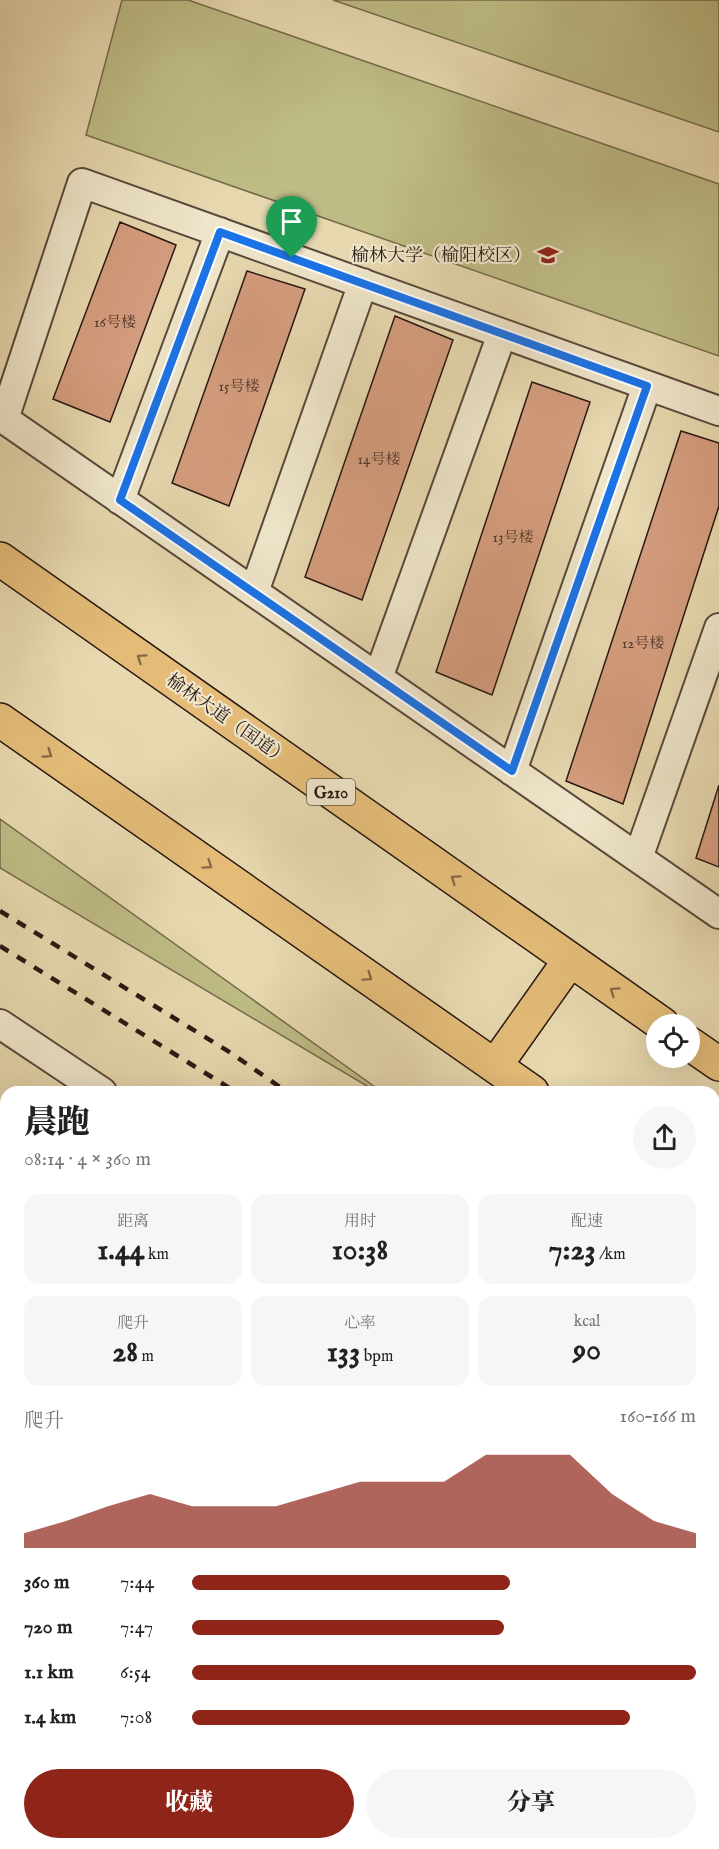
<!DOCTYPE html>
<html lang="zh">
<meta charset="utf-8">
<style>
body{margin:0;font-family:"IM FELL English","Noto Serif SC",serif;background:#f6f6f6;color:#222;height:100vh;display:flex;flex-direction:column;font-size:22px;white-space:nowrap}
*{box-sizing:border-box;margin:0}
p{font-size:20px;color:#767676}
.icon{flex:none;width:33px;height:33px;fill:none;stroke:currentColor;stroke-width:2;stroke-linecap:round;stroke-linejoin:round}
.map{position:relative;flex:1;overflow:hidden}
.sheet{position:absolute;left:0px;top:1086px;width:720px;height:764px;display:flex;flex-direction:column;background:#fff;border-radius:18px 18px 0 0;box-shadow:0 6px 24px #0002}
.sheet>*{flex:none}
.controls{position:absolute;left:646px;top:1014px;display:grid;gap:12px}
.controls a{display:grid;place-items:center;width:54px;height:54px;border-radius:50%;background:#fff;box-shadow:0 6px 24px #0002;font-size:30px}
.pin{position:absolute;display:grid;place-items:center;width:51px;height:51px;color:#fff;margin:-62px -26px;border-radius:50% 50% 50% 0;rotate:-45deg;box-shadow:0 0 6px #0007}
.pin .icon{rotate:45deg}
.round{display:grid;place-items:center;flex:none;width:63px;height:63px;border-radius:32px;background:#f6f6f6}
.summary{display:flex;align-items:center;justify-content:space-between;height:102px;padding:0 24px}
h1{font-size:33px;font-weight:800;line-height:45px}
.stats{display:grid;grid-template-columns:repeat(3,1fr);gap:9px;height:102px;padding:6px 24px}
.stats div{display:grid;align-content:center;border-radius:15px;background:#f6f6f6;text-align:center}
.stats b{font-size:30px;font-weight:800}
.stats small{font-size:16px;font-weight:400}
.stats p{font-size:16px}
.chart{height:168px;padding:12px 24px}
.chart p{display:flex;justify-content:space-between}
.chart svg{width:100%;height:108px;margin-top:6px;fill:#8f2418;opacity:.7}
.cta{display:flex;gap:12px;margin-top:auto;padding:12px 24px}
.cta a{flex:1;height:69px;border-radius:36px;background:#8f2418;color:#fff;font-size:24px;font-weight:800;line-height:69px;text-align:center}
.cta a+a{background:#f6f6f6;color:#222}
ul{padding:0 24px;list-style:none;font-size:20px}
li{display:grid;grid-template-columns:96px 72px 1fr;align-items:center;height:45px}
li i{height:15px;border-radius:8px;background:#8f2418}
.map>svg:first-child{display:block}
.green{fill:#bebc85;stroke:#746a4c;stroke-width:1.5}
.building{fill:#d59d7f;stroke:#291812;stroke-width:1.5}
.lines{fill:none;stroke-linecap:round;stroke-linejoin:round}
.minor-casing{stroke:#584839;stroke-width:32}
.highway-casing{stroke:#291812;stroke-width:36}
.minor{stroke:#efe6cb;stroke-width:28}
.highway{stroke:#e4bc78;stroke-width:33}
.rail{stroke:#291812;stroke-width:4.5;stroke-dasharray:10 10;stroke-linecap:butt}
.oneway{stroke:#866a45}
.route-casing{stroke:#fff;stroke-width:12}
.route{stroke:#1a73e8;stroke-width:8}
.labels{text-anchor:middle;stroke-width:4.5;stroke-linejoin:round;paint-order:stroke}
.number-label{font-size:15px;fill:#54392d}
.shield{fill:#efe6cb;stroke:#64564a;stroke-width:1.5}
.shield-label{font-size:16px;font-weight:bold;fill:#291812}
.poi-label{font-size:18px;fill:#291812;stroke:#efe6cb;text-anchor:end}
.street-label{font-size:18px;fill:#291812;stroke:#efe6cb}
</style>
<div class="map">
<svg width="719" height="1849" viewBox="0 0 719 1849">
<rect width="100%" height="100%" fill="#e7d8af"/>
<filter id="stains"><feTurbulence type="fractalNoise" baseFrequency=".00333" numOctaves="4"/><feColorMatrix values="0 0 0 0 .2 0 0 0 0 .09 0 0 0 0 .02 0 0 0 .5 -.17"/></filter>
<radialGradient id="worn" r=".72"><stop offset=".6" stop-color="#630" stop-opacity="0"/><stop offset="1" stop-color="#630" stop-opacity=".3"/></radialGradient>
<path class="green" d="M122,0H188L719,184V356L86,135Z
M333,0H719V132Z
M0,819L382,1092H377L0,868Z"/>
<path class="building" d="M120,222L176,245L110,422L53,399Z
M247,271L305,289L229,506L172,483Z
M395,316L453,340L362,600L305,577Z
M532,382L590,402L492,695L436,672Z
M681,431L719,443V506L623,804L566,781Z
M719,785V867L696,858Z
M714,1518L719,1522V1648L714,1645Z
M428,1844H615L614,1849H427Z"/>
<g class="lines">
<defs>
<path id="minor" d="M719,411L82,183L4,419L719,914
M120,500L220,232
M254,592L363,283
M378,678L502,334
M512,771L647,386
M638,858L719,628
M0,1024L102,1092
M714,1488L719,1491
M0,1831L6,1833
M44,1844L63,1849"/>
<path id="highway" d="M0,559L662,1024
M0,720L532,1092
M690,1044L719,1064
M495,1066L570,960
M714,1220L719,1223"/>
</defs>
<use href="#minor" class="minor-casing"/>
<use href="#highway" class="highway-casing"/>
<use href="#minor" class="minor"/>
<use href="#highway" class="highway"/>
<path class="rail" d="M0,911L231,1053L287,1092
M0,946L236,1092
M714,1391L719,1395
M714,1420L719,1423"/>
</g>
<defs><path id="oneway-chevron" d="M-2-3.5L2.5 0L-2 3.5" fill="none" stroke-width="1.6" stroke-linecap="round" stroke-linejoin="round" transform="scale(1.5)"/></defs>
<g class="oneway">
<use href="#oneway-chevron" transform="translate(141 658) rotate(-145)"/>
<use href="#oneway-chevron" transform="translate(48 754) rotate(35)"/>
<use href="#oneway-chevron" transform="translate(208 865) rotate(35)"/>
<use href="#oneway-chevron" transform="translate(455 879) rotate(-145)"/>
<use href="#oneway-chevron" transform="translate(368 977) rotate(35)"/>
<use href="#oneway-chevron" transform="translate(614 991) rotate(-145)"/>
</g>
<g class="lines">
<defs>
<path id="route" d="M220,232L647,386L512,771L120,500Z"/>
</defs>
<use href="#route" class="route-casing"/>
<use href="#route" class="route"/>
</g>
<defs>
<symbol id="university-bare" viewBox="-9 -9 18 18"><path d="M0-5L7-2L0 1L-7-2ZM-4 1L0 2.5L4 1V4Q0 6-4 4Z" fill="#8f2418" stroke="#efe6cb" stroke-width="2.5" paint-order="stroke"/></symbol>
</defs>
<g fill-rule="evenodd">
<use href="#university-bare" x="533" y="240" width="30" height="30"/>
</g>
<g class="labels">
<g class="number-label">
<text x="115" y="327">16号楼</text>
<text x="239" y="391">15号楼</text>
<text x="379" y="464">14号楼</text>
<text x="513" y="542">13号楼</text>
<text x="643" y="648">12号楼</text>
</g>
<rect class="shield" x="307" y="779" width="48" height="26" rx="4.5"/>
<g class="shield-label">
<text x="331" y="798">G210</text>
</g>
<g class="poi-label">
<text x="531" y="261">榆林大学（榆阳校区）</text>
</g>
<g class="street-label">
<text transform="translate(228 719) rotate(35)" y="6">榆林大道（国道）</text>
</g>
</g>
<rect width="100%" height="100%" filter="url(#stains)"/>
<rect width="100%" height="100%" fill="url(#worn)"/>
</svg>
<div class="controls">
<a><svg class="icon" aria-label="locate" viewBox="0 0 24 24"><circle cx="12" cy="12" r="6"/><path d="M12 2v4M12 18v4M2 12h4M18 12h4"/></svg></a>
</div>
<div class="pin" style="left:292px;top:258px;background:#1e9e55"><svg class="icon" aria-label="arrive" viewBox="0 0 24 24"><path d="M6 21V4h12l-3 4 3 4H6"/></svg></div>
<section class="sheet">
<div class="summary"><div><h1>晨跑</h1><p>08:14 · 4 × 360 m</p></div><a class="round"><svg class="icon" aria-label="share" viewBox="0 0 24 24"><path d="M12 15V3M7 8l5-5 5 5M5 13v7h14v-7"/></svg></a></div>
<div class="stats">
<div><p>距离</p><b>1.44<small> km</small></b></div>
<div><p>用时</p><b>10:38</b></div>
<div><p>配速</p><b>7:23<small> /km</small></b></div>
</div>
<div class="stats">
<div><p>爬升</p><b>28<small> m</small></b></div>
<div><p>心率</p><b>133<small> bpm</small></b></div>
<div><p>kcal</p><b>90</b></div>
</div>
<div class="chart"><p><span>爬升</span>160–166 m</p>
<svg viewBox="0 0 160 44" preserveAspectRatio="none"><path d="M0 44V38L10 33L20 27L30 22L40 27L50 27L60 27L70 22L80 17L90 17L100 17L110 6L120 6L130 6L140 22L150 33L160 38V44z"/></svg>
</div>
<ul>
<li><b>360 m</b>7:44<i style="width:63%"></i></li>
<li><b>720 m</b>7:47<i style="width:62%"></i></li>
<li><b>1.1 km</b>6:54<i style="width:100%"></i></li>
<li><b>1.4 km</b>7:08<i style="width:87%"></i></li>
</ul>
<div class="cta"><a>收藏</a><a>分享</a></div>
</section>
</div>
